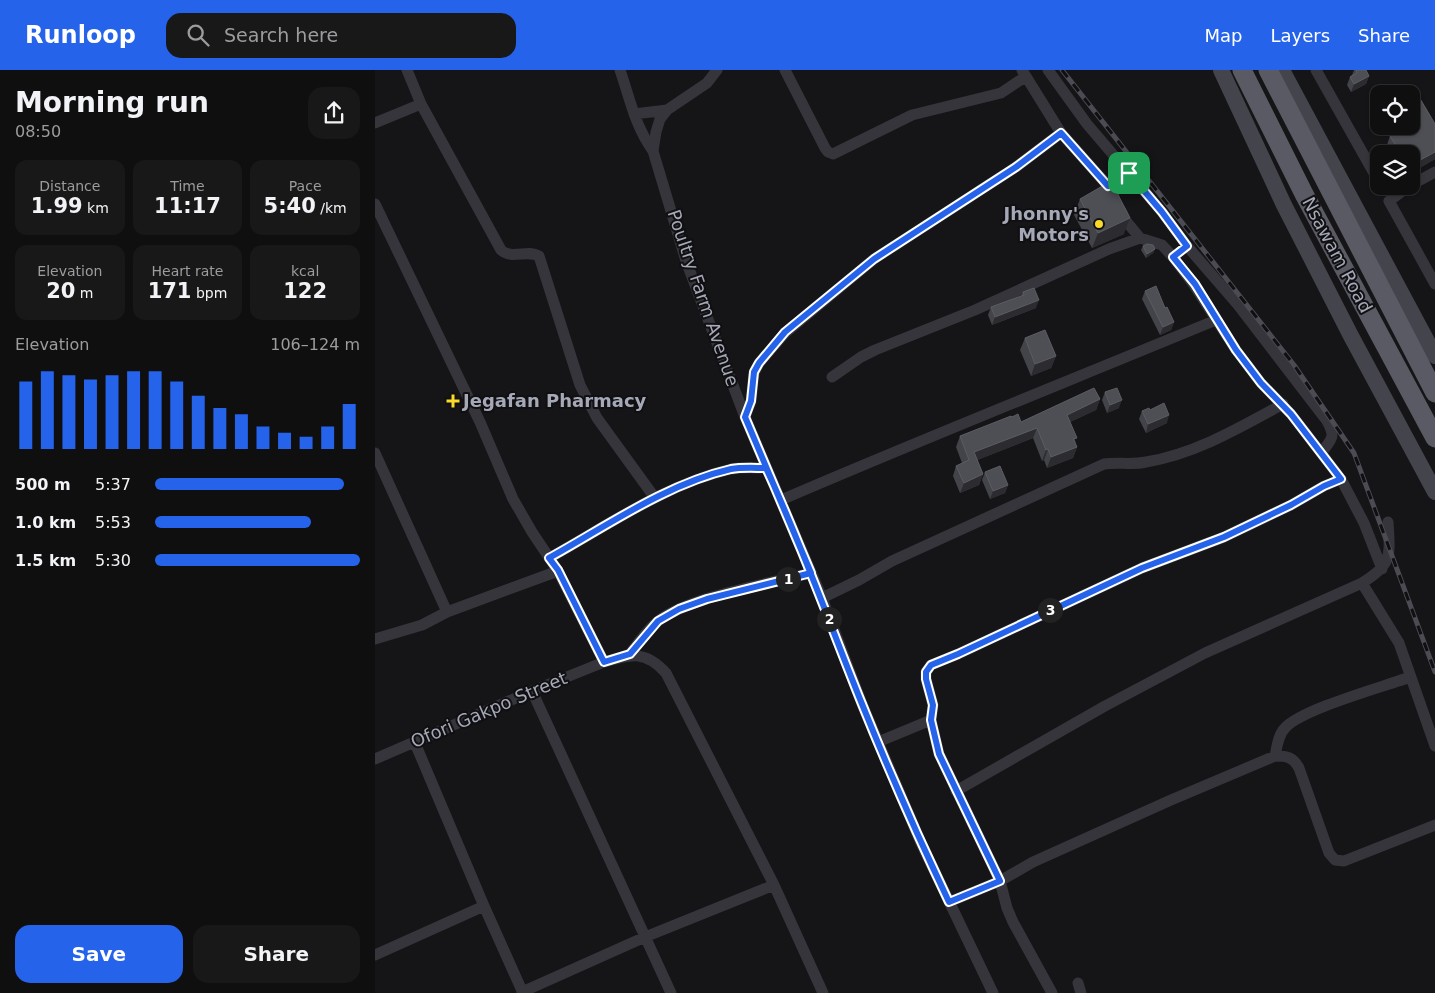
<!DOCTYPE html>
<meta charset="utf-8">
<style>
body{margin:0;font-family:"DejaVu Sans",sans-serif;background:#191819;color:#f1f3f6;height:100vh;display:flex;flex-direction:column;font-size:19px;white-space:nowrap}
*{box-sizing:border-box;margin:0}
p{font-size:16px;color:#9c9c9f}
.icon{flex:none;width:28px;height:28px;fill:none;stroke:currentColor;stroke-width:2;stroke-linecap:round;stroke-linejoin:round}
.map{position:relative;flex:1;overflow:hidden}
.panel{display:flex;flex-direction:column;background:#100f10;width:375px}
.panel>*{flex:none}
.tools{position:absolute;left:995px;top:15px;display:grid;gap:10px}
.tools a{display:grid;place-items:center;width:50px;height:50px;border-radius:10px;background:#100f10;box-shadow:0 1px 4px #0004,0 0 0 1px #302f30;font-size:25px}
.pin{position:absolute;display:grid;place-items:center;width:42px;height:42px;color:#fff;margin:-21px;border-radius:10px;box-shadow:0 2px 8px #0006}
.km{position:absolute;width:25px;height:25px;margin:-12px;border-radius:50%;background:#222;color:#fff;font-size:14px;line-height:25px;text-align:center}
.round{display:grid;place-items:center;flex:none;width:52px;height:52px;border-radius:15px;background:#191819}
.head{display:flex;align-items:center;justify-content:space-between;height:85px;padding:0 15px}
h1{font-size:28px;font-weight:700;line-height:38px}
.figures{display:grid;grid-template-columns:repeat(3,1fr);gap:8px;height:85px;padding:5px 15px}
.figures div{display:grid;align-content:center;border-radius:12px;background:#191819;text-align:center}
.figures b{font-size:21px;font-weight:700}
.figures small{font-size:14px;font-weight:400}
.figures p{font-size:14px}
.chart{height:140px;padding:10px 15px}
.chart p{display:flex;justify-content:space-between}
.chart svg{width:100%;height:90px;margin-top:5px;stroke:#2563eb;stroke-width:6}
.cta{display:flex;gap:10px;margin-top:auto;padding:10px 15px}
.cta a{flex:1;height:58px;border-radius:15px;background:#2563eb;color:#fff;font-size:20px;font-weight:700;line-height:58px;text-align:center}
.cta a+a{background:#191819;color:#f1f3f6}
ul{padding:0 15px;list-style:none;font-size:16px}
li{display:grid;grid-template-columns:80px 60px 1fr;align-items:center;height:38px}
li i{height:12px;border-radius:6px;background:#2563eb}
header{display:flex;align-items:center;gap:30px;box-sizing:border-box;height:70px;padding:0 25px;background:#2563eb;color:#fff}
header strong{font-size:24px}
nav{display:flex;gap:28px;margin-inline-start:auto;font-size:18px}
.search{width:350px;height:45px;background:#191819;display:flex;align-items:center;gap:12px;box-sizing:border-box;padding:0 18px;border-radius:15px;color:#9c9c9f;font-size:19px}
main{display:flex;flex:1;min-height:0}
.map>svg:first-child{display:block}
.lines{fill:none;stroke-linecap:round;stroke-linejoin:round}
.minor{stroke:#35353b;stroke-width:11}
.secondary{stroke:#43444c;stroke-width:16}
.trunk{stroke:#595a64;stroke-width:19}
.rail-casing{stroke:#4a4b53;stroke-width:5}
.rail{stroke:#100f11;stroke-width:3;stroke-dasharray:9;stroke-linecap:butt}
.wall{fill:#434449}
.shaded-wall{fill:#2c2c30}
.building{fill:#4e4e55;stroke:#5c5c64}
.route-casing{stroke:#fff;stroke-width:10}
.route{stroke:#2563eb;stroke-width:6}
.poi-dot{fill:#fada29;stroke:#100f11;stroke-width:2}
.labels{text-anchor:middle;stroke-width:4;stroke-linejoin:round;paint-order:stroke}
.poi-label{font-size:18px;font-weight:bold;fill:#a5a8b7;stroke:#100f11;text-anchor:end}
.street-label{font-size:18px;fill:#a5a8b7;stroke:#100f11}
</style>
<header>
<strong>Runloop</strong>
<div class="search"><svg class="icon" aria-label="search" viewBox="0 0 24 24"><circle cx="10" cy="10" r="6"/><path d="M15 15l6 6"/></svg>Search here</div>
<nav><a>Map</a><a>Layers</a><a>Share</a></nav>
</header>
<main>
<section class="panel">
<div class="head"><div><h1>Morning run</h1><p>08:50</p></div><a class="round"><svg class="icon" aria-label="share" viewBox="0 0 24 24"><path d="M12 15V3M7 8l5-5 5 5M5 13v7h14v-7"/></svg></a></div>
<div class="figures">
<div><p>Distance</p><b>1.99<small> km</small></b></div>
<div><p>Time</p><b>11:17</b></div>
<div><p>Pace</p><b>5:40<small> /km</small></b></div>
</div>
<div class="figures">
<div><p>Elevation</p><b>20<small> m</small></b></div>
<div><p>Heart rate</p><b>171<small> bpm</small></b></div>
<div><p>kcal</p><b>122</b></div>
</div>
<div class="chart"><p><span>Elevation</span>106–124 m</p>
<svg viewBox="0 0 160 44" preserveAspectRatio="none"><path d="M5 44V11M15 44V6M25 44V8M35 44V10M45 44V8M55 44V6M65 44V6M75 44V11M85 44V18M95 44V24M105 44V27M115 44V33M125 44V36M135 44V38M145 44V33M155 44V22"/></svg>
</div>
<ul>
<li><b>500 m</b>5:37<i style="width:92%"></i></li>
<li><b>1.0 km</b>5:53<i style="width:76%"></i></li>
<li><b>1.5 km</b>5:30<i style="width:100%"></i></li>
</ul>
<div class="cta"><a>Save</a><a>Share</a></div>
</section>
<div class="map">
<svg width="1060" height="923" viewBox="0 0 1060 923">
<rect width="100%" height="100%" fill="#151416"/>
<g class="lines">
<path class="minor" d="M32,0L46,34L126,180C137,190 152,179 164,186L205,315L222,348L280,428
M245,0C255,29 260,56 278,81L311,191L370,347L447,528L487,634L546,773L618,923
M410,0L450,78L453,82L458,84L537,45L626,23L650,7
M647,0L686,63L733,116L739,126
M673,0L712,54L787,142L812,176L863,235L952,351C961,367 957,369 946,383
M941,0L1004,112
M259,44L292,40
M0,53L46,34
M278,81L281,62L285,49L292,40L332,13L342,0
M1036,115L1060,102
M733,116L754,103
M1034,116L1014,131L1060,214
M0,134L105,352L138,429L157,462L183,501L229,592C256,584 270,580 291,603L399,815L448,923
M457,307L486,287L500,280L600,240L734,179L765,168
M370,347L376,331L379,303L384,293L410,263L499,189L641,97L686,63
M0,383L72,542
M966,409L989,453L1007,499
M406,430C550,368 696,310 841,250
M174,488C232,456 291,414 356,399C367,397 380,398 391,398
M987,513L1024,573L1060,676
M447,528L484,510L517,491L729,394C743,392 757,395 771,392C820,384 864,358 908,334
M0,569L47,555L72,542L183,501
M255,584C263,573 271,561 282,552C312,527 397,513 436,503
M157,621L296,923
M556,650L558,635L551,609V602L556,595L583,584L767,498L849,467L916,435L949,416L966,409L916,344L886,313L861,280L819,215L798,187L787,175L765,168L751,151L746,141
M503,672L556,650L564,684L625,811L632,838L638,852L677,923
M40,673L109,836L148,923
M900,686C902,677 903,665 910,658C927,639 1008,617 1035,607
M0,689L157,621L229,592
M581,721L730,636L830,583L987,513C1018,494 1015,486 1013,452
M574,832L625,811L658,792L796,730L900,686C912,686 918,687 924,698L954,783L960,790L969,791L1060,755
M0,885L109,836
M703,913L706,923
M147,922L270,867L399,815"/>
<path class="secondary" d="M846,0L909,135L976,266L1060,422
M907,0L1060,286"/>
<path class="trunk" d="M867,0L929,124L1060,368
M893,0L1060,323"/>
<defs>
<path id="rail" d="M687,0L919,295L979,383L1060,602"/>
</defs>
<use href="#rail" class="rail-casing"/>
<use href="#rail" class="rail"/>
</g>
<path class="wall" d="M979,0H991L994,6L991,14L976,22L972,15L975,7L977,5Z
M1037,15L1060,54V89L1036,103V84H1017L1012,75L1015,66L1032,56H1036V24H1029L1031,19Z
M705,129L749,164L717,178L699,145Z
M768,176L780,179L778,183L771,188L766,180Z
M770,221L790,238L799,252L796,260L785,265L767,229Z
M648,222L661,238L617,255L613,245L616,237L646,226Z
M650,268L681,286L676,298L656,306L645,280Z
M730,322L744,338L732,343L727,330Z
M725,329L721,340L695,352L702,377L698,388L672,398L669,390L667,391L658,368L602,390L608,404L604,415L585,423L578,406L581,396L587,393L581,377L585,366L637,347L646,352Z
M775,340L792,353L771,363L764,349L767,341Z
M610,402L633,415L630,423L615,429L607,410Z"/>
<path class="shaded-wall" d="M994,6L991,14L976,22L979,14Z
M1060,82V89L1036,103V95Z
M755,148L749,164L717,178L723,163Z
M780,179L778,183L771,188L772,184Z
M664,230L661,238L617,255L620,247Z
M799,252L796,260L785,265L788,257Z
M681,286L676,298L656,306L660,294Z
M725,329L721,340L689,355L692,345Z
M747,330L744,338L732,343L735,335Z
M794,345L792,353L771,363L773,354Z
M662,358L658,368L595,393L599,382Z
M702,377L698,388L672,398L676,387Z
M673,379L669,390L667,391L671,380Z
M608,404L604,415L585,423L589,413Z
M633,415L630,423L615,429L618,421Z"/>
<path class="building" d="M981,0H991L994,6L979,14L975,7L982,3Z
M1037,15L1060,54V82L1036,95V84H1026L1015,66L1032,56H1036V54L1040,52L1036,47V24H1030L1033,22L1031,19Z
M736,111L755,148L723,163L705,129Z
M772,174L778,175L780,179L772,184L768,176Z
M781,216L790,238L792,237L799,252L788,257L770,221Z
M659,218L664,230L620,247L616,237L649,225L648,222Z
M670,260L681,286L660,294L650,268Z
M719,318L725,329L692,345L702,368L698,369L702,377L676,387L673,379L671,380L662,358L599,382L608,404L589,413L581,396L594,390L585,366L636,346L637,347L643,344L646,352Z
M742,318L747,330L735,335L730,322Z
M789,333L794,345L773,354L767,341L774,338L775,340Z
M625,396L633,415L618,421L610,402Z"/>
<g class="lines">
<defs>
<path id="route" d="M754,103L733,116L686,63L641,97L499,189L410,262L384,293L379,302L376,331L370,347L436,503L332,529L304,539L283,551L255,584L229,592L183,500L174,488C232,456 291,414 356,399C367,397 380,398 391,398C427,475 455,555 487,634C514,701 543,767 574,832L625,811L564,684L556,650L558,635L551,609V602L556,595L583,584L767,498L849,467L916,435L949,416L966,409L916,344L886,313L861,280L820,214L798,187L812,176L787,142L754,103"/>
</defs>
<use href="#route" class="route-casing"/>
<use href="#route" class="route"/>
</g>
<g class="poi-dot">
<circle cx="724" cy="154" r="5"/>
<path d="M75.5 323.5h5v5h5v5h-5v5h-5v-5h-5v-5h5z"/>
</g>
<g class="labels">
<g class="poi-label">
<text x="714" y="150">Jhonny's<tspan x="714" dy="21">Motors</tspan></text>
<text x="88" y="337" text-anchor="start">Jegafan Pharmacy</text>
</g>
<g class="street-label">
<text transform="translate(962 185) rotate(62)" y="6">Nsawam Road</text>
<text transform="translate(328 228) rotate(71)" y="6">Poultry Farm Avenue</text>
<text transform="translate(114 640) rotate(-23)" y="6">Ofori Gakpo Street</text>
</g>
</g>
</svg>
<div class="tools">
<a><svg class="icon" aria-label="locate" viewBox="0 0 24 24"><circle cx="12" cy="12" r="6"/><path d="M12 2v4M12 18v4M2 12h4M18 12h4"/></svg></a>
<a><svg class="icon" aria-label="layers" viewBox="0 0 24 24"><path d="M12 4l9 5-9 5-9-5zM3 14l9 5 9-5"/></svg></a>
</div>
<div class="pin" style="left:754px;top:103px;background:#1e9e55"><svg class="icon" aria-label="arrive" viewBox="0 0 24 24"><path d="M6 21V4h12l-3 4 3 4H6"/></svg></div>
<b class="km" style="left:413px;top:509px">1</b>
<b class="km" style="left:454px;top:549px">2</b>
<b class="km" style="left:675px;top:540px">3</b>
</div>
</main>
